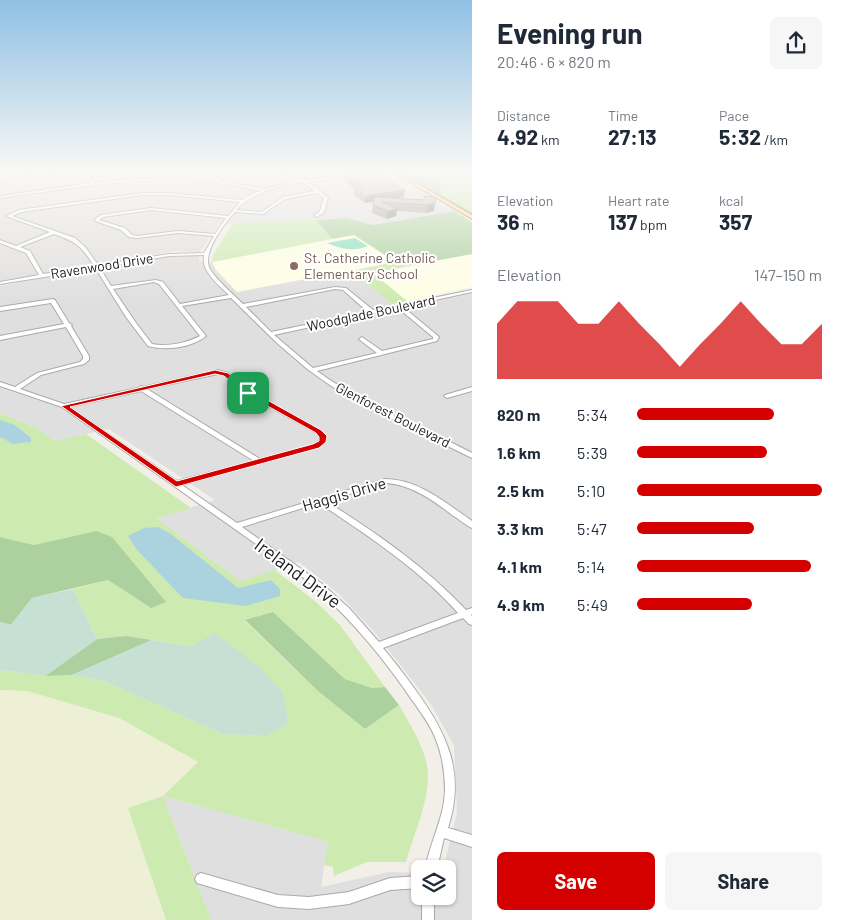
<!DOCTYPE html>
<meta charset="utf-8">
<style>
body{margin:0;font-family:Barlow,sans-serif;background:#f6f6f7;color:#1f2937;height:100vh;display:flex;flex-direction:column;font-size:19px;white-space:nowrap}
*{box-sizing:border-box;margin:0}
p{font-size:16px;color:#747a83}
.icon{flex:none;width:28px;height:28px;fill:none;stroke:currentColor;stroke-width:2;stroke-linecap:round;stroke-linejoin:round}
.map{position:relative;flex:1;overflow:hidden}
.side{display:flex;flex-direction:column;background:#fff;width:375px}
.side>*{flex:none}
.tools{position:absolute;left:411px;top:860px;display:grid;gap:10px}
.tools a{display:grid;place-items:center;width:45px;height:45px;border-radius:8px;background:#fff;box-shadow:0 1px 4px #0004;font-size:25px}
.pin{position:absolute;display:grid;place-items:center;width:42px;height:42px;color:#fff;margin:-21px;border-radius:10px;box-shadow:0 2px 8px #0006}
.round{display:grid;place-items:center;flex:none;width:52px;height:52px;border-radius:8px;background:#f6f6f7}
.overview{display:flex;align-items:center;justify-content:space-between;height:85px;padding:0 25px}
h1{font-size:28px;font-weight:700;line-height:38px}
.figures{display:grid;grid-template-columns:repeat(3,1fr);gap:8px;height:85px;padding:5px 25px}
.figures div{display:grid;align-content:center}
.figures b{font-size:21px;font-weight:700}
.figures small{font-size:14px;font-weight:400}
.figures p{font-size:14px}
.chart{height:140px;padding:10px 25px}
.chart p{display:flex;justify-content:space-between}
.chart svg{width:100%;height:90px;margin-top:5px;fill:#d40000;opacity:.7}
.cta{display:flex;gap:10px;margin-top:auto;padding:10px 25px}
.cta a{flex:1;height:58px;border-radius:8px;background:#d40000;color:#fff;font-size:20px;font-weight:700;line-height:58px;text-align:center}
.cta a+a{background:#f6f6f7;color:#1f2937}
ul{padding:0 25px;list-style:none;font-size:16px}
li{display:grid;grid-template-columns:80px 60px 1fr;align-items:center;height:38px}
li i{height:12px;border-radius:6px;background:#d40000}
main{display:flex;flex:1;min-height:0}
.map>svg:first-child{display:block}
.residential{fill:#e0dfdf}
.education{fill:#ffffe5}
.farmland{fill:#eef0d5}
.grass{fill:#cdebb0}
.forest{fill:#add19e}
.wetland{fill:#c6e0d4}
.pitch{fill:#88e0be}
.water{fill:#aad3df}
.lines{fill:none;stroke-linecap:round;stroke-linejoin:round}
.minor-casing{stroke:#a9a9a9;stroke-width:2}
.major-casing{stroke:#a06b00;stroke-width:2}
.minor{fill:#fff;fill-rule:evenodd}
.major{fill:#fcd6a4;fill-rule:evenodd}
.wall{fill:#aba49e}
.shaded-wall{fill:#8b8681}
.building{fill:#c7bfb8;stroke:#8b8681}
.route{fill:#d40000;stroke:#fff;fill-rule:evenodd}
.education-dot{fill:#8d6e63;stroke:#fff;stroke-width:2}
.labels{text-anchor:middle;stroke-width:4;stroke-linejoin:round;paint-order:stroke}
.far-education-label{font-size:14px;fill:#785e54;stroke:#fff;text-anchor:start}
.far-street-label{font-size:14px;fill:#222;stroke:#fff}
.street-label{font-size:16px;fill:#222;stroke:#fff}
.near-street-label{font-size:19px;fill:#222;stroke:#fff}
</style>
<main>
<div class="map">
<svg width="472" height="920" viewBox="0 0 472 920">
<rect width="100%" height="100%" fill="#f2efe9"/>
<path class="residential" d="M0,173H358L321,178L325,181L388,173L454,211L373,225L346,218L219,224L200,252L175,251L0,281Z
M199,256V261L212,262L216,270L319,275L322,277L352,271L398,309L472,293V920H211L163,796L328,842L321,887L389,872L420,873V896H448V869H443L457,813L454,745L430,703L376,634L340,595L299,562L240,582L155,518L215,500L109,429L55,441L38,429L0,413V286L164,257Z"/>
<path class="education" d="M354,235L395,262L237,292L216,270L212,262Z
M472,254V287L407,301L373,274Z"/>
<path class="farmland" d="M0,690L27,691L119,718L198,762L163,796L128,808L166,920H0Z"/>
<path class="grass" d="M400,173H472V215Z
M316,220L332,239L212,262L213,255L233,223Z
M395,262L399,265H412L374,274L407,301L392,304L352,271Z
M0,413L38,429L55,441L86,434L191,508L156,518L240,581L275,570L316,602L340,625L385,687L372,688L345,679L273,612L245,621L318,691L365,729L399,705C409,723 421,741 426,761C434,792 414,832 406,862H367L334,876L333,867L324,865L328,842L163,796L211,920H166L128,808L163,796L198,762L119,718L27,691L0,690V670L45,676L72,675L104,681L223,734L265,736L192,646L126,636L97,639L73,589L108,580L151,608L96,531L34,545L0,537Z"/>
<path class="forest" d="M400,173H425L428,178L441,186L440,190L442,195L472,212V215Z
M454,211L472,222V254L412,265L399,264L354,235L332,239L316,220L346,218L373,225Z
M96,531L112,537L166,602L151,608L108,580L32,598L11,625L0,622V537L34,545Z
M273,612L345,679L372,688L385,687L399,705L365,729L318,691L245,620Z
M126,636L152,640L72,675L45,676L97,639Z"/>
<path class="wetland" d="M73,589L97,639L45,676L0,670V604V622L11,625L32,598Z
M215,633L258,666L283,692L288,724L265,736L223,734L104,681L72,675L152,640L192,646Z"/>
<path class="pitch" d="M355,238L368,246C353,252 341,249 327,243Z"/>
<path class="water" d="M0,420L15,425L31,438V442L13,444L0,437Z
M158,527L171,534L238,588L271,580L280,589V596L246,606L183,598L137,550L128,536L144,528Z"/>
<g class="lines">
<defs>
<path id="minor" d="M50,173H60L0,182V180Z
M82,173H86L95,183C134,178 175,177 214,181L222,173H226L218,181L265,189L299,181L283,173H288L304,180L360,173H370L368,174L307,182L319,190L328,198L324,212L317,217L314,216L320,211L324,198L316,193L285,199L263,214L235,212C225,223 203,251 209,267C213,277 234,295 243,304L335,287L346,288L373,310L472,290V292L403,307L438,336L439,337L437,341L317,371C364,405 420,426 472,453V458L376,411L339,391L321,379L306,368L277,343L231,298L182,306L206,336C191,348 166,351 148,346L126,317L96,269L0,284V282L39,275L26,253L0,243V240L16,246L50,232L6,216L19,210L142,193H169L242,200L253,193L261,191C239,186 218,182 197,181C131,177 65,189 0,198V196L91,183ZM303,182L314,191L283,197L262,212L236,210C254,191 279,187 303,182ZM142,195H169L240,202L228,216L151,208L101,215L95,219V221L121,230L129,237L137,238L178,233L214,236L204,253L169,254L98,265L86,248L75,238L12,216L21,212ZM151,210L226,218L215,234L178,231L137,236L132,235L125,228L99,220L103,217ZM54,234C76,242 82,246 94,266L43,274L30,251L20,247ZM204,255C201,272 218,284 229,295L180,304L163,282L156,280L111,286L100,268L169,256ZM154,282L159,284L200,336C186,343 168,347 152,344L136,323L113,289ZM335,289L343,290L368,312L271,332L246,307ZM398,308L433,337V339L382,351L362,337L359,339L360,340L377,353L313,368L274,335Z
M53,299L55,300L69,323L72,325L71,326L89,356V360L84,364L41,375L20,389L64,404L138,388L141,386L143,387L218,370L228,373L250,392L321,431L326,436L325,442L318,447L182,485L237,523L385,479C418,479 446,503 472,521V528C465,525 459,519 452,515C433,500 410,484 385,483L326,501C376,533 425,566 466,610L472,608V614L471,615L472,616V625L469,624L463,618L383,648C394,661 404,674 414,688C447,733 466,772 448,828L472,835V847L444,838L437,869H425C430,842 444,818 445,791C445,772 442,753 434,735C427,719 415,705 405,690C375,647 341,608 300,575L62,407L0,386V382L15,387L37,373L80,362L83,359V356L66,327L0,340V336L64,324L51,303L0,311V307ZM218,374L224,375L246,394L317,433L320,436L319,441L314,445L260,459L147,389ZM141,391L254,461L177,481L69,407ZM319,503C368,536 418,568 458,613L379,642L349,608L321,583L242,527Z
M472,387V391L447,398L444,396L445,395Z
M201,873L278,895L309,897L349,892L390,878L420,876V888L390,890L349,904L309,909L278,907L197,883L195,879L197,875Z
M422,896H434V920H422Z"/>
<path id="major" d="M394,173H399L472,215V219Z"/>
</defs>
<use href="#minor" class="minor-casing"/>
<use href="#major" class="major-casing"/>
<use href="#minor" class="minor"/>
<use href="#major" class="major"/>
</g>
<path class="wall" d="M344,174L404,197L396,198L424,200V196L434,211L426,213L397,211L396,216L387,219L372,213L373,202L365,203L354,195V188L344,181Z"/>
<path class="shaded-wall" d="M405,190L404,197L365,203L366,196Z
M435,203L434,211L426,213L427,205Z
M397,209L396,216L387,219L388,211Z"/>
<path class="building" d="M355,173H375L405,190L366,196L354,187L362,186L344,174Z
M424,196L436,197L435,203L427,205L382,202L397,209L388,211L373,205L375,197L424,200Z"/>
<linearGradient id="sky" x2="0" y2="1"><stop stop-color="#8fc0e4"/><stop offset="0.57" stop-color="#f9f8f5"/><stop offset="1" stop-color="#f9f8f5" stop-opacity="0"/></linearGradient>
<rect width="472" height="302" fill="url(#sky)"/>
<path class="route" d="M215,370L228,373L251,391L321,430L327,436L326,442L319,448L176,487L61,406ZM215,374L224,376L246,394L316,433L319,437V441L313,444L177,481L70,407Z"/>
<circle class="education-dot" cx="294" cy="266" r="5"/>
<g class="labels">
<g class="far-education-label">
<text x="304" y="263">St. Catherine Catholic<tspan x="304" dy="16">Elementary School</tspan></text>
</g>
<g class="far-street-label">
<text transform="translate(102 266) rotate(-9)" y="5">Ravenwood Drive</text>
<text transform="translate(371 313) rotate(-12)" y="5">Woodglade Boulevard</text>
<text transform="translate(393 415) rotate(27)" y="5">Glenforest Boulevard</text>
</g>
<g class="street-label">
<text transform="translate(344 494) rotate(-16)" y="6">Haggis Drive</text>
</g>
<g class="near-street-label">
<text transform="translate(298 573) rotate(37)" y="7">Ireland Drive</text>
</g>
</g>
</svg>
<div class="tools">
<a><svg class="icon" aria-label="layers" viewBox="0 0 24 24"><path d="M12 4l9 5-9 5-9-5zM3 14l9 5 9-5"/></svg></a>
</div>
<div class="pin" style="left:248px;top:393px;background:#1e9e55"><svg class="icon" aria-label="arrive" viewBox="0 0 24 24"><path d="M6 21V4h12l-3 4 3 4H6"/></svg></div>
</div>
<section class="side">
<div class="overview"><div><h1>Evening run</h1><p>20:46 · 6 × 820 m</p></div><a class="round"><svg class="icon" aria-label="share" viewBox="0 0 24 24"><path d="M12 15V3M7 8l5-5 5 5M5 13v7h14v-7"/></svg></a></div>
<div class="figures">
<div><p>Distance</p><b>4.92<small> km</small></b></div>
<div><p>Time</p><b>27:13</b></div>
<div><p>Pace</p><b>5:32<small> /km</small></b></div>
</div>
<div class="figures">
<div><p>Elevation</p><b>36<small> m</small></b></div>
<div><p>Heart rate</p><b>137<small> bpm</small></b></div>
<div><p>kcal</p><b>357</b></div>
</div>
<div class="chart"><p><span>Elevation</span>147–150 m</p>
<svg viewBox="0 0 160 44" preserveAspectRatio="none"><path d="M0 44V17L10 6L20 6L30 6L40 17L50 17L60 6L70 17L80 27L90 38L100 27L110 17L120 6L130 17L140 27L150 27L160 17V44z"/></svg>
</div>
<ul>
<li><b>820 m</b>5:34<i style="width:74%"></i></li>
<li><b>1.6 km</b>5:39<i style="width:70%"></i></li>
<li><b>2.5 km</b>5:10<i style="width:100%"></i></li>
<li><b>3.3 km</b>5:47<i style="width:63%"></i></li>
<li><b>4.1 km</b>5:14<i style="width:94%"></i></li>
<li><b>4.9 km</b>5:49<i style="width:62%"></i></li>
</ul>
<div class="cta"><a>Save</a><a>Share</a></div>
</section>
</main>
